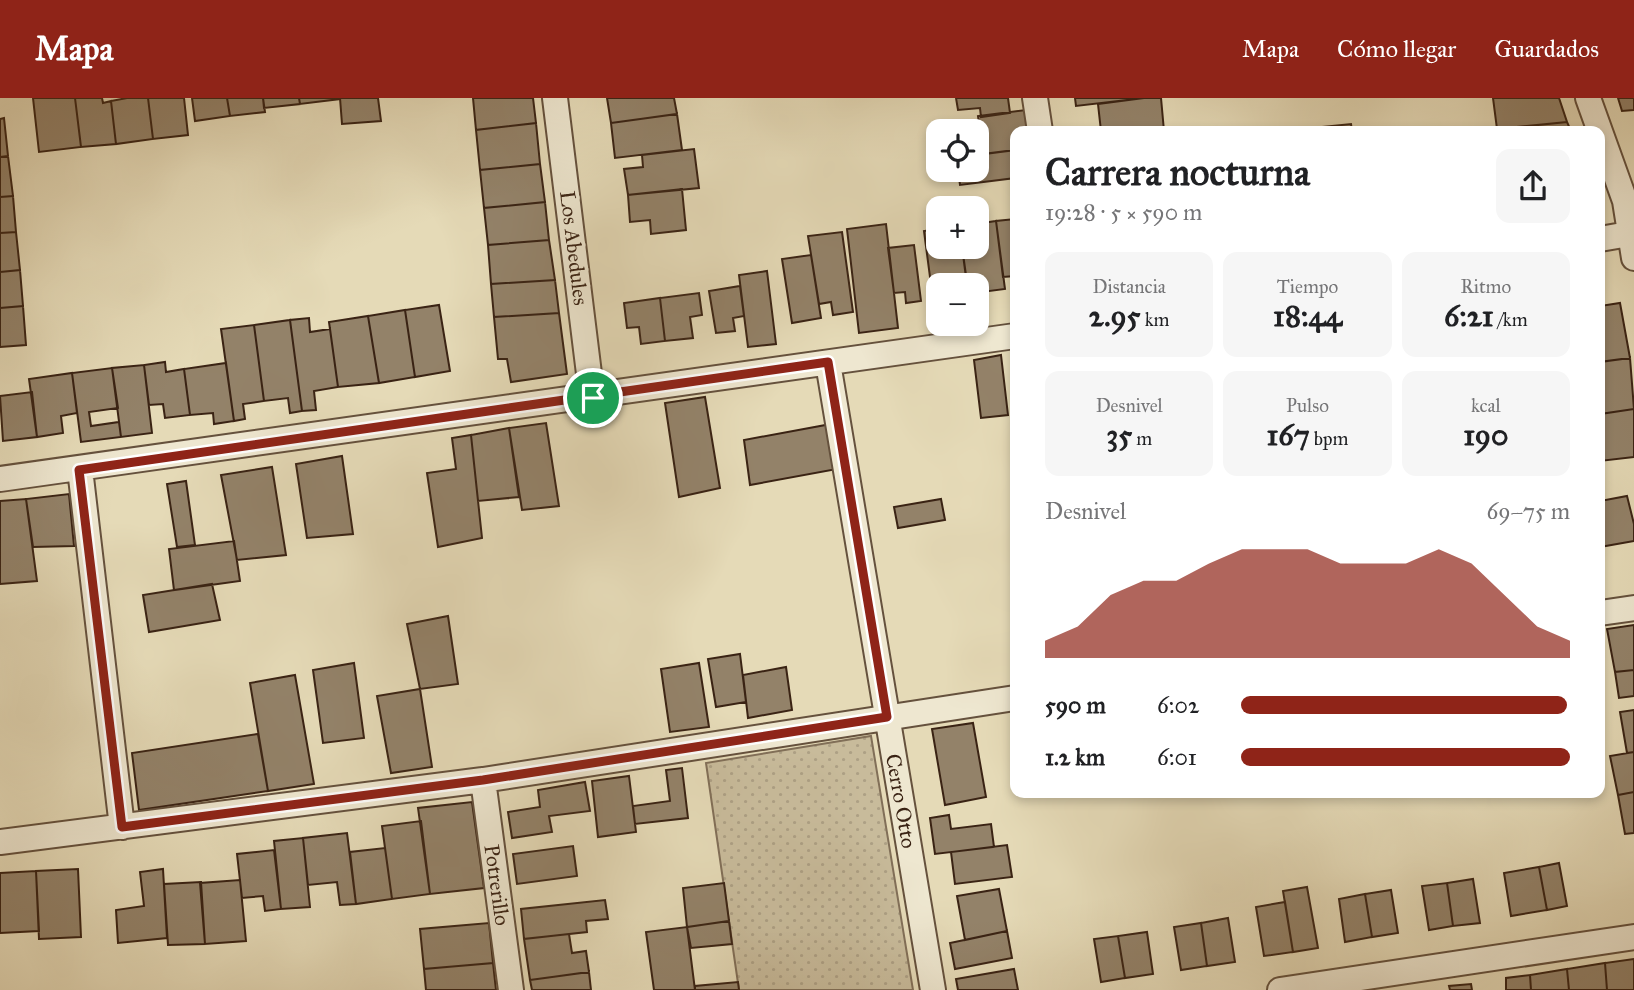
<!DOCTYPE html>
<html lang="es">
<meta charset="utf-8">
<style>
body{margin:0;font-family:"IM FELL Great Primer",serif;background:#f6f6f6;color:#202124;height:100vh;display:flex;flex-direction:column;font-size:26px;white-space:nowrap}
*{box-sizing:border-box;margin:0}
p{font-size:23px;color:#757577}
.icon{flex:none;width:38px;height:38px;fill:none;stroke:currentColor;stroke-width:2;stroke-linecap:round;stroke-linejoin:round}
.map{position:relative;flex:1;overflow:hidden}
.drawer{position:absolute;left:1010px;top:28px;width:595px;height:672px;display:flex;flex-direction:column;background:#fff;border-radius:14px;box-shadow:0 4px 10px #0003}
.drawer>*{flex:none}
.tools{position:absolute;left:926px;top:21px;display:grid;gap:14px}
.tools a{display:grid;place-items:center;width:63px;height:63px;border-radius:14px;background:#fff;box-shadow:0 4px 10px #0003;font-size:35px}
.pin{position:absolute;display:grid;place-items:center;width:60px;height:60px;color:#fff;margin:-30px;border:4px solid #fff;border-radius:50%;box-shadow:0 2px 7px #0007}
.round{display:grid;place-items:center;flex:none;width:74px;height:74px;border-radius:14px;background:#f6f6f6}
.head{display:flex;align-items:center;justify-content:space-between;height:119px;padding:0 35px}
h1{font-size:38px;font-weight:800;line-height:52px}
.stats{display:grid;grid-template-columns:repeat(3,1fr);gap:10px;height:119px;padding:7px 35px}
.stats div{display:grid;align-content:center;border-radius:14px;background:#f6f6f6;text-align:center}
.stats b{font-size:30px;font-weight:800}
.stats small{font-size:19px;font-weight:400}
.stats p{font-size:19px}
.chart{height:196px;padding:14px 35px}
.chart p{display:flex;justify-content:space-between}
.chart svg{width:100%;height:126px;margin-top:7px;fill:#8f2418;opacity:.7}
ul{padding:0 35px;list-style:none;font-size:23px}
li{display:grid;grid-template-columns:112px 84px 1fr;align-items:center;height:52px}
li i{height:18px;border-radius:9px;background:#8f2418}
header{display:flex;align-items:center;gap:42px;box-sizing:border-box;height:98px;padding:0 35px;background:#8f2418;color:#fff}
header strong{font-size:33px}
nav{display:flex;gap:38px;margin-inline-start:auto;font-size:24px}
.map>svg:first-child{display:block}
.park{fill:url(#park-dots);stroke:#816f58;stroke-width:2}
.building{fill:#938269;stroke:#3a2314;stroke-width:2}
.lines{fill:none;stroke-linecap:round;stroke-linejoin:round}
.minor-casing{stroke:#65513d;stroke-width:28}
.minor{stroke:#eee7d0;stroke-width:24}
.route-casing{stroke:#fff;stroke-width:14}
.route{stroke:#8f2418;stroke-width:9}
.labels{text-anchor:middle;stroke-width:7;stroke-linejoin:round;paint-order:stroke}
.street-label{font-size:21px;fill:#3a2314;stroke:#eee7d0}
</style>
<header>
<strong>Mapa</strong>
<nav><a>Mapa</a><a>Cómo llegar</a><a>Guardados</a></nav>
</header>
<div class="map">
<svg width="1634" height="892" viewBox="0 0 1634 892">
<defs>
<pattern id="park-dots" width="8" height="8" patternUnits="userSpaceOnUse" patternTransform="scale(1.75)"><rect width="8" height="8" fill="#c8bb9b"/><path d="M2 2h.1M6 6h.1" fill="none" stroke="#ada085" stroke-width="1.8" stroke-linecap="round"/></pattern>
</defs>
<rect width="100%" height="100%" fill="#e5dab7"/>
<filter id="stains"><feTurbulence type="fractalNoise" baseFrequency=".00286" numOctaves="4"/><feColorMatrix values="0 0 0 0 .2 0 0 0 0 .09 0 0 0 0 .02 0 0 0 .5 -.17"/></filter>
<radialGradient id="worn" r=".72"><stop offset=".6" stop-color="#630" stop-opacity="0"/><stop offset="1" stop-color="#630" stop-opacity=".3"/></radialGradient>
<path class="park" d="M871,638L913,892H739L706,665Z"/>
<path class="building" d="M33,0H75L81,49L39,54Z
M75,0H102L103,5L111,3L116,46L81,49Z
M127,0H148L153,41L116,46L111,3Z
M148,0H184L188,37L153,41Z
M192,0H227L230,18L195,23Z
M227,0H263L265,14L230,18Z
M263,0H299L300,6L264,10Z
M299,0H340V1L300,6Z
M340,0H378L381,23L342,26Z
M473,0H533L536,25L476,32Z
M607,0H674L677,16L611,25Z
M956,0H1008L1010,15L981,19L980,10L958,12Z
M1075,0H1144L1076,8Z
M1144,0H1161L1164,33H1101L1098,6Z
M1493,0H1559L1567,24L1497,31Z
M1618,0H1634V12L1622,13Z
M1026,12L1029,33H1015V52L976,57V41L981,40L978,18Z
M677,16L682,52L615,60L611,25Z
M4,20L8,58L0,59V21Z
M1567,24L1571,33H1509L1508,30Z
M536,25L540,66L480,72L476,32Z
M1351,26L1352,33H1313V30Z
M694,51L699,90L628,97L624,71L643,69L642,57Z
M1015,52V80L960,87L958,72H976V57Z
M8,58L13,98L0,99V59Z
M540,66L545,104L484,110L480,72Z
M682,91L686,132L651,136L650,122L630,124L628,97Z
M13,98L16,134L0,135V99Z
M545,104L549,142L488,147L484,110Z
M1015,121V178L1003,179L996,123Z
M996,123L1005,191L982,194L980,182L967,184L962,149H976V126Z
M886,126L898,230L859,235L847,131Z
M938,131V149H962L967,187H938V202H933L924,133Z
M16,134L20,172L0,174V135Z
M842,134L853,214L833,217L831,204L819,206L808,138Z
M549,142L555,182L491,186L488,147Z
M914,147L921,203L906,205L905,194L894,195L888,150Z
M811,157L821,220L792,225L782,161Z
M20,172L23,208L0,210V174Z
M767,173L776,246L748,249L739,177Z
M555,182L559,215L494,219L491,186Z
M740,188L744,218L733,220L735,233L716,235L709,193Z
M699,195L702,217L690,219L693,240L665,243L660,200Z
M660,200L665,243L641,246L639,229L627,230L624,205Z
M1620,205L1630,260L1600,264V208Z
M439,207L450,273L415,279L405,212Z
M23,208L26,247L0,249V210Z
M405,212L415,279L379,285L368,218Z
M559,215L567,276L511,284L507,261H498L494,219Z
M368,218L379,285L338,289L329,224Z
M309,220L310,234L330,231L338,289L314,293L316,312L302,313L290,222Z
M290,222L302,313L290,315L288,300L264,303L254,227Z
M254,227L264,303L243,306L245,321L234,323L221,231Z
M1001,257L1008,317L981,320L974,262Z
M1630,260L1634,311L1600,316V264Z
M165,264L166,274L184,271L190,317L165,320L163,306L149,307L144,267Z
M226,265L234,323L214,326L213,315L190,317L184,271Z
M144,267L152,335L121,339L112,270Z
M112,270L118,310L89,314L91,328L119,324L121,339L81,344L72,275Z
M72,275L77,315L61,318L63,335L37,339L29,281Z
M32,294L37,339L3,343L0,298Z
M705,299L720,390L679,399L665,305Z
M1634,311V359L1600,363V316Z
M546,325L559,408L522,412L509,330Z
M831,326L837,371L750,387L744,342Z
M509,330L519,399L478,403L471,337Z
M471,337L482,440L438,449L427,375L456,371L452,340Z
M342,358L353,436L307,440L296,366Z
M272,369L286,457L237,462L221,377Z
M186,383L195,447L177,449L167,386Z
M69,396L74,448L33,449L26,401Z
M1627,398L1634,426V443L1600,449V403Z
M26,401L37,483L0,486V403Z
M941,401L945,422L898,430L894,409Z
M234,443L240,483L174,492L169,451Z
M212,486L220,522L149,534L143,497Z
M448,518L458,586L420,591L407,526Z
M1634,527V572L1615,574L1607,531Z
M740,556L746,604L716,609L708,561Z
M354,565L364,640L323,645L313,572Z
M699,565L709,629L670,634L661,571Z
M786,569L792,612L748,620L743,577Z
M1634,572V598L1619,600L1615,574Z
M295,577L314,686L268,693L250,585Z
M420,591L432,669L391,675L377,598Z
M1634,612V654L1627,655L1620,614Z
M973,625L986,699L945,707L932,631Z
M258,636L268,693L139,712L132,655Z
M1634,654V694L1618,697L1610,658Z
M682,670L688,720L635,726L633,708L670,703L666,672Z
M629,678L636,734L598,739L592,683Z
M585,684L590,713L549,718L552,734L512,740L508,714L540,709L538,692Z
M1634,694V735L1625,736L1618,697Z
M472,704L484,790L430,796L418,710Z
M949,717L951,731L991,726L994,749L935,756L930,720Z
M421,723L430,796L392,801L382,728Z
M347,735L356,806L340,807L337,784L308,787L303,740Z
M303,740L310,809L281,811L274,743Z
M1007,747L1012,779L955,786L951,754Z
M573,748L577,778L517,786L513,756Z
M385,750L392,801L356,806L350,754Z
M274,752L281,811L265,813L263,798L242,800L237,756Z
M1559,765L1567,808L1547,812L1539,769Z
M1539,769L1547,812L1511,818L1504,775Z
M78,771L81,839L39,841L36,773Z
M163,771L167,840L118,845L116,812L144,808L140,774Z
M36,773L39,833L0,835V775Z
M1473,781L1480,825L1453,828L1447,785Z
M240,782L246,843L205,846L200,785Z
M201,784L205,846L168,847L164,786Z
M724,785L729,823L687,829L683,790Z
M1447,785L1453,828L1429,832L1422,788Z
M1307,789L1318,850L1293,854L1283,793Z
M999,791L1007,833L965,842L957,798Z
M1391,792L1398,835L1372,839L1365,796Z
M1365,796L1372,839L1345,844L1339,801Z
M605,802L608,821L586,823L587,834L524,841L521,811Z
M1285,804L1293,854L1264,858L1256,809Z
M1228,820L1235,864L1207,868L1201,825Z
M729,823L732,846L691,850L687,829Z
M489,825L493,865L424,871L420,831Z
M1201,825L1207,868L1181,872L1174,829Z
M687,829L695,892H654L646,834Z
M1007,833L1012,860L955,871L950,845Z
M1147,834L1153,876L1125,880L1118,838Z
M569,836L572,855L586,853L589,874L530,882L524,841Z
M1118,838L1125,880L1101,884L1094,841Z
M1634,861V892H1607L1605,865Z
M493,865L496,892H426L424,871Z
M1605,865L1607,892H1569L1567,871Z
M1014,871L1018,892H958L956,881Z
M1567,871L1569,892H1531L1530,877Z
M589,874L591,892H532L530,882Z
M1530,877L1531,892H1506V880Z
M738,884L739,892H695V888Z
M1471,886L1472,892H1450L1449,888Z"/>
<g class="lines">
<defs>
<path id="minor" d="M555,0L592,300
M1035,0L1040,33
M1588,0L1625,103L1634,160
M1600,141L1634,135
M828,265L933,892
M80,371L122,729
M0,381L1015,238
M1600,515L1634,510
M483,682L511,892
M0,744L483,682L1015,600
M1280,892L1634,839"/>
</defs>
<use href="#minor" class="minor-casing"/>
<use href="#minor" class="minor"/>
</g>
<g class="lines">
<defs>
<path id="route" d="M828,264L887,619L483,682L122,729L79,372Z"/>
</defs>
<use href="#route" class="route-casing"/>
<use href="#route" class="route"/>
</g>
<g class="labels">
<g class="street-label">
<text transform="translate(574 150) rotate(83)" y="7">Los Abedules</text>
<text transform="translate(901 703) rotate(80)" y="7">Cerro Otto</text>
<text transform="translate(497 787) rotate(82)" y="7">Potrerillo</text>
</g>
</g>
<rect width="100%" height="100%" filter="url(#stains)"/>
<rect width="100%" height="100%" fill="url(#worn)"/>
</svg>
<div class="tools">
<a><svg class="icon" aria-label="locate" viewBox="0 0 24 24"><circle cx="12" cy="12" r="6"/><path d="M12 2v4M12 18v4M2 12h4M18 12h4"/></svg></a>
<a>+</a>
<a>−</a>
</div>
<div class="pin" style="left:593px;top:300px;background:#1e9e55"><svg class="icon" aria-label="arrive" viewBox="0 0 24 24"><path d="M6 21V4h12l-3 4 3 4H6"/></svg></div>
<section class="drawer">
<div class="head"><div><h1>Carrera nocturna</h1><p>19:28 · 5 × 590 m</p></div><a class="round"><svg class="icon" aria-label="share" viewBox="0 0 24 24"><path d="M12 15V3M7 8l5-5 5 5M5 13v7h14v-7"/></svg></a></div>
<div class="stats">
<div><p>Distancia</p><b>2.95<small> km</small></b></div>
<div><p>Tiempo</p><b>18:44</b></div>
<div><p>Ritmo</p><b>6:21<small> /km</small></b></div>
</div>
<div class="stats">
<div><p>Desnivel</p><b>35<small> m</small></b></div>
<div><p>Pulso</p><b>167<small> bpm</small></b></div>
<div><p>kcal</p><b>190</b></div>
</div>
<div class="chart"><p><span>Desnivel</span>69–75 m</p>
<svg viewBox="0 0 160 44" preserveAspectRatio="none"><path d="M0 44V38L10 33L20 22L30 17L40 17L50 11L60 6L70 6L80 6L90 11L100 11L110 11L120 6L130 11L140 22L150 33L160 38V44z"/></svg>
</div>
<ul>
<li><b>590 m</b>6:02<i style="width:99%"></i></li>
<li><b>1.2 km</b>6:01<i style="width:100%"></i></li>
</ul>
</section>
</div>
